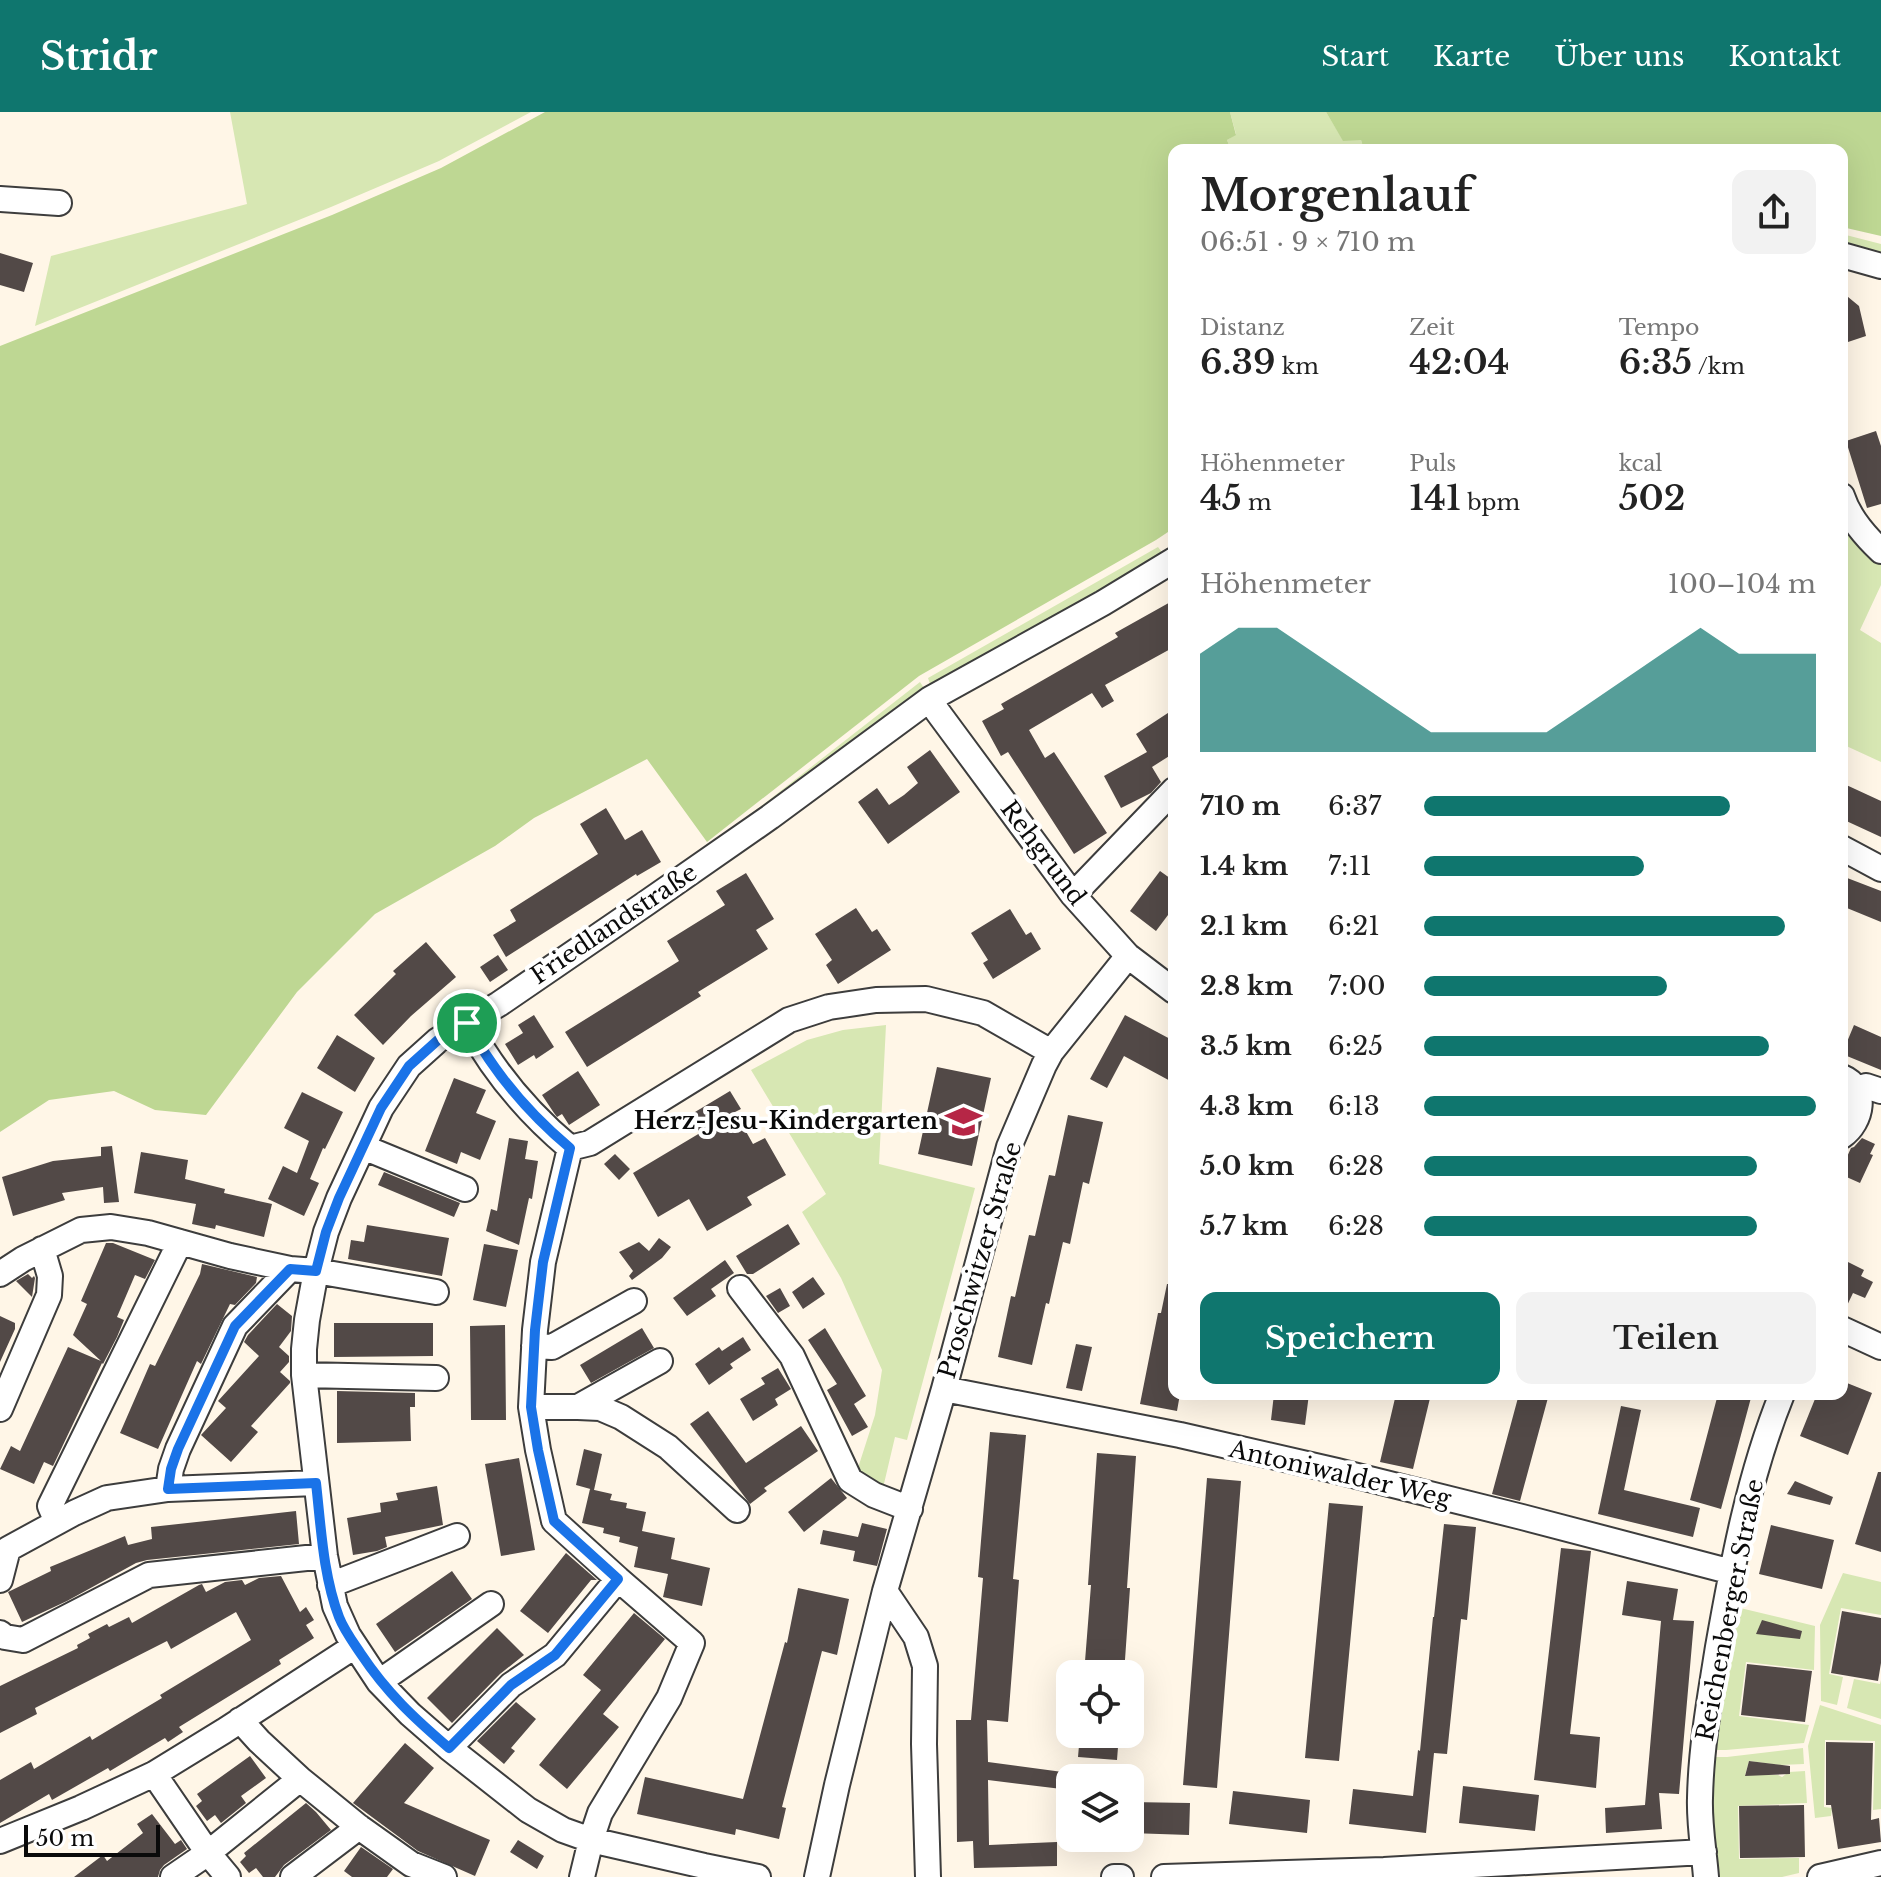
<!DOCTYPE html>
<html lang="de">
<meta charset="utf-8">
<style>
body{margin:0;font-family:"Libre Baskerville",serif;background:#f2f2f2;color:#222;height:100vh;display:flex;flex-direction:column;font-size:30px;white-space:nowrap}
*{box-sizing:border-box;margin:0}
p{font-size:26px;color:#767676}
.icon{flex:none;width:44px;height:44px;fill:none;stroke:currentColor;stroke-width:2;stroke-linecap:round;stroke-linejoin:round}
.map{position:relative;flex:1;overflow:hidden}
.sheet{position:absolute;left:1168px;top:32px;width:680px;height:1256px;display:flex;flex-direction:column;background:#fff;border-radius:16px;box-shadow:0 8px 32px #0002}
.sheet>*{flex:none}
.tools{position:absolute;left:1056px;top:1548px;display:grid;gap:16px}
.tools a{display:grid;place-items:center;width:88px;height:88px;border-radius:16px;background:#fff;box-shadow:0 8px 32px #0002;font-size:40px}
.scale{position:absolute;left:24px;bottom:20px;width:136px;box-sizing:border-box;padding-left:8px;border:4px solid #0a0a0a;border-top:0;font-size:22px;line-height:28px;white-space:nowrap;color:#0a0a0a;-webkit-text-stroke:6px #fff;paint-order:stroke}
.pin{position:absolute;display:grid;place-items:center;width:68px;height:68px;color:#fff;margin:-34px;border:4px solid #fff;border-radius:50%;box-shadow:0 2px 8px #0007}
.round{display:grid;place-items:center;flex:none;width:84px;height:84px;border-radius:16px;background:#f2f2f2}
.overview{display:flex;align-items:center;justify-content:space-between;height:136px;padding:0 32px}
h1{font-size:44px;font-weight:600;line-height:60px}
.metrics{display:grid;grid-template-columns:repeat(3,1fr);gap:12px;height:136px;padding:8px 32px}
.metrics div{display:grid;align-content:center}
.metrics b{font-size:34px;font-weight:600}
.metrics small{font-size:22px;font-weight:400}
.metrics p{font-size:22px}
.chart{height:224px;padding:16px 32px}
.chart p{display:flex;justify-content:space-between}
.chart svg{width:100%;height:144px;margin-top:8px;fill:#0f766e;opacity:.7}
.action{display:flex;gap:16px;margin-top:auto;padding:16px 32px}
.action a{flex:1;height:92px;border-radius:16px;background:#0f766e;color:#fff;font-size:32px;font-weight:600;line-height:92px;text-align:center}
.action a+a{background:#f2f2f2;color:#222}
ul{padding:0 32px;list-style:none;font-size:26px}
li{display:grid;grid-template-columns:128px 96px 1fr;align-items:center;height:60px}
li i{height:20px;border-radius:10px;background:#0f766e}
header{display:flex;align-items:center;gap:48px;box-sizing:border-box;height:112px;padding:0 40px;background:#0f766e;color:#fff}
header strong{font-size:38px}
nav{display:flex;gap:44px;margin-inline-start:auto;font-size:28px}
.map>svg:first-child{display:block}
.green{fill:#d7e7b3}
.forest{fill:#bed793}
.building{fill:#524947}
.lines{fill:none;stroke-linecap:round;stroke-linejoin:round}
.minor-casing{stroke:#3d3d3d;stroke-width:28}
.minor{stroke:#fff;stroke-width:24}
.route-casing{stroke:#fff;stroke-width:16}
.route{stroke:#1a73e8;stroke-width:10}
.labels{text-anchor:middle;stroke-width:8;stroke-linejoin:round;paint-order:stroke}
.street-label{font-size:24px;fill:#0a0a0a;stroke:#fff}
.poi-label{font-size:24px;font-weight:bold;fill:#0a0a0a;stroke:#fff;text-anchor:end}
</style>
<header>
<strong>Stridr</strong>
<nav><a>Start</a><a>Karte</a><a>Über uns</a><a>Kontakt</a></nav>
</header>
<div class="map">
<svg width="1881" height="1765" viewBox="0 0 1881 1765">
<rect width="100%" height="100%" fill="#fff6e7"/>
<path class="green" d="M230,0H531L439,49L331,95L35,214L51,144L247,92Z
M1230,0H1326L1343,28H1361L1364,38H1231L1227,28L1236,22Z
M1842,122L1881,132V144L1842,133Z
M1842,395L1881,447V473L1860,518L1881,531V650L1842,632Z
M1158,435L1164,443L1098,483L930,572L928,566Z
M920,570L924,576L765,698L646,778L760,695Z
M886,913L879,1052L975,1076L907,1328L895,1325L883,1376L857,1359L875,1303L882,1258L841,1166L802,1100L826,1082L751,958L807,928L843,918Z
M1843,1461L1881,1470V1503L1841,1496L1829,1562L1843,1565L1837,1593L1821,1589L1820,1513Z
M1736,1495L1815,1514L1814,1558L1746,1550L1739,1604L1809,1613L1804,1631L1726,1638H1712Z
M1854,1567L1880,1572L1881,1568V1607L1847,1596Z
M1820,1593L1881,1613V1697L1873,1698L1875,1629L1825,1628L1824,1695L1832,1696L1831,1704L1815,1706L1808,1634Z
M1803,1636L1804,1652L1780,1653L1749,1649L1745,1663H1778L1782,1665L1789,1660L1805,1659L1807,1691L1738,1694L1739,1747L1799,1746V1761L1782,1765H1716L1709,1691L1712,1645H1727Z"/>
<path class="forest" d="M545,0H1230L1236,23L1227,28L1231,38H1174V416L1156,428L919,564L707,730L647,647L534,706L495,734L375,802L297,880L206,1003L155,998L114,979L49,988L0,1020V234L332,103L441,56Z
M1326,0H1881V124L1842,115V38H1364L1361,28L1343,29Z"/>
<path class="building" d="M0,141L33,151L24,180L0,173Z
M1842,180L1859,194L1866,224L1842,232Z
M1876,319L1881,334V392L1867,396L1846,329Z
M1174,488V535L1105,573L1114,589L1102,596L1092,581L1029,618L1045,646L1054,640L1107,721L1074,742L1008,640L1001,644L982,609L1004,597L1001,592L1118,525L1115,521Z
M1174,597V641L1152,655L1161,670L1151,681L1121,696L1104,664L1147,640L1136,622Z
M930,638L960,680L888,732L858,690L877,676L889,693L904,683L918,671L907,655Z
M1842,671L1881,689V725L1842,707Z
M606,696L625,728L642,718L661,750L637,764L636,762L506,845L493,823L516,809L510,798L598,742L580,712Z
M1160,759L1174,769V795L1156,819L1130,799Z
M746,761L774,807L756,818L768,837L698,880L701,884L587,955L565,920L679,849L667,829L725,793L716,779Z
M1842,764L1881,779V810L1842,794Z
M856,796L872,820L877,817L891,838L838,872L826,853L832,848L815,822Z
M1010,797L1026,823L1031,820L1041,837L993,867L983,851L988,848L971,821Z
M426,830L456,865L411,904L383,933L354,903L396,862L393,859Z
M498,843L508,858L490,870L480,855Z
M534,903L554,935L536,947L534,943L518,953L505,932L523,921L518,913Z
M1125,903L1174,929V971L1124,944L1107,976L1090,967Z
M1854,913L1881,925V958L1842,942Z
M337,923L375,946L355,980L317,956Z
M937,955L991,966L972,1054L918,1042Z
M578,959L600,993L569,1013L562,1002L557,1005L554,1001L542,983Z
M454,966L486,978L476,1001L496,1009L480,1048L461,1040L457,1052L425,1039Z
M730,979L741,997L735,1000L753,1032L765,1026L786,1063L747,1085L752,1093L707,1119L689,1087L658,1105L633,1061L700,1021L690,1003Z
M302,980L343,1000L325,1037L323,1036L310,1067L319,1071L304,1104L268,1087L283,1054L297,1061L309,1029L284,1016Z
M1068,1003L1103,1010L1089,1072L1083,1070L1070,1132L1063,1130L1049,1192L1046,1191L1032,1253L998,1245L1011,1184L1015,1185L1029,1123L1035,1124L1049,1063L1055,1064Z
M509,1026L528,1029L525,1047L538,1049L532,1087L529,1086L519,1133L486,1119L491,1097L497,1099Z
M1862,1026L1875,1032L1870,1042L1873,1043L1860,1071L1842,1063V1045L1846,1047L1851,1036L1854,1035Z
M112,1034L119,1090L104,1091L103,1075L62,1081L65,1088L13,1104L2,1065L53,1049L101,1044V1035Z
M141,1040L188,1048L185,1067L225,1077L224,1081L272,1092L264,1125L216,1113L215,1117L192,1112L196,1092L134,1081Z
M615,1042L630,1057L619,1068L604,1052Z
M384,1060L460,1091L454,1105L378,1073Z
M788,1112L800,1132L753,1162H747L736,1144Z
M367,1113L449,1126L442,1164L348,1147L351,1128L364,1130Z
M659,1126L671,1135L662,1146L632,1168L629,1164L633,1159L619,1140L639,1130L649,1139Z
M106,1131H113L155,1148L145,1167L135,1163L117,1205L124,1208L117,1225L103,1252L102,1251L53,1354L44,1350L34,1372L0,1357L11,1334L20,1339L68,1235L101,1249L73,1223L87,1192L81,1189Z
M484,1132L518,1138L506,1195L473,1188Z
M1842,1147L1864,1158L1861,1164L1873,1170L1865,1186L1853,1181L1843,1202Z
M725,1148L734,1161L711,1177L716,1184L687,1204L673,1186Z
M202,1152L257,1165L256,1171L235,1193L230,1192L201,1252L197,1249L158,1337L120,1321L150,1252L155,1254L200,1162Z
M28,1162L32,1166L34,1164L35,1166L32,1185L16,1169Z
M813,1165L825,1182L803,1197L792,1180Z
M1167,1172H1174V1282H1180L1177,1299L1140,1292L1158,1201H1161Z
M780,1176L790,1194L778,1201L766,1184Z
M277,1192L292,1204L291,1219L279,1235L289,1244V1250L280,1260L290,1269V1271L251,1314L258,1320L231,1350L201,1323L226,1296L218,1289L259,1244L244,1230L248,1223Z
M0,1204L15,1211V1217L0,1250Z
M334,1211H433V1244L334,1245Z
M505,1213L506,1308H471L470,1214Z
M642,1216L654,1236L591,1271L580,1253Z
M825,1216L866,1284L854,1292L868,1315L852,1324L827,1278L837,1272L808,1228Z
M743,1225L751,1238L730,1252L733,1256L709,1273L695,1252L719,1235L722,1239Z
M1076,1232L1092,1235L1082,1279L1066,1276Z
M778,1256L791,1277L775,1287L778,1293L753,1309L740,1287L765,1272L761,1266Z
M1842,1269L1872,1281L1848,1343L1800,1324L1817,1282H1842Z
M337,1279L415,1281V1295H410L411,1329L337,1331Z
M1274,1282H1309L1305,1313L1271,1308Z
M1396,1282H1431L1413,1357L1380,1350Z
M1519,1282H1549L1520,1389L1492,1382Z
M1718,1282H1752L1721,1397L1690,1388Z
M1621,1294L1641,1298L1624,1378L1700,1396L1693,1425L1598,1402Z
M708,1299L746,1351L801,1314L818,1339L764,1376L767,1379L750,1392L690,1312Z
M990,1320L1026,1323L1013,1467L1019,1468L1008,1610L987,1608L988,1650L1070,1661V1678L988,1668L989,1733L1057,1730V1754L974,1756L973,1729L957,1730L956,1608H971L983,1466L978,1465Z
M584,1337L602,1342L594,1378L576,1373Z
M1097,1341L1136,1344L1127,1476H1130L1124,1562H1084L1091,1473H1088Z
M519,1346L535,1438L501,1444L485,1352Z
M1878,1360H1881V1440L1855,1432Z
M831,1366L847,1386L804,1420L788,1400Z
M1207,1366L1241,1369L1217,1676L1183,1673Z
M1795,1369L1833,1385L1830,1393L1787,1382Z
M437,1374L443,1413L385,1425L387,1435L377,1439L353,1443L347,1406L381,1400L380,1391L398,1388L396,1381Z
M590,1377L612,1382L610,1388L627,1391L626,1396L646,1400L642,1419L675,1426L671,1447L710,1456L702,1494L663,1485L668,1462L634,1455L638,1435L619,1430L620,1425L603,1421L604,1416L582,1411Z
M1329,1391L1363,1394L1339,1649L1305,1646Z
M296,1399L299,1432L147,1448L136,1451L67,1489L22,1510L8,1480L51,1459L50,1455L125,1424L128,1433L152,1427L151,1415Z
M862,1411L887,1417L877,1454L853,1449L855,1439L820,1432L823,1418L858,1425Z
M1444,1412L1476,1415L1467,1508L1461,1507L1447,1642L1434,1641L1426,1721L1349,1712L1353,1677L1413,1684L1418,1638L1420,1639L1433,1505H1434Z
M1771,1413L1834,1428L1822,1477L1759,1462Z
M1561,1436L1591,1439L1570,1622L1600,1625L1596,1676L1534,1668Z
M566,1441L597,1468H591L548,1521L520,1499Z
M452,1459L472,1487L395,1540L376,1512Z
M281,1464L300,1500L306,1495L314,1508L306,1513L314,1526L279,1548L281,1552L179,1615L183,1620L168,1630L165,1626L110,1659L108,1656L52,1688L49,1682L0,1711V1668L31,1650L34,1657L90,1624L92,1628L162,1586L160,1583L251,1528L236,1500L171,1537L167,1529L35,1596L37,1602L0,1621V1574L78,1536L77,1533L90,1526L88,1522L107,1512L109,1515L129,1505L132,1511L199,1473L202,1472L206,1480L225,1470L242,1468L245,1473L259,1466Z
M1627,1469L1678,1477L1673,1508L1694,1509L1679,1682L1659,1681L1662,1717L1606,1721L1605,1696L1645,1693L1661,1509L1622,1503Z
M798,1476L849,1487L837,1543L822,1539L782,1695L786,1696L779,1727L736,1717L735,1723L637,1702L645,1665L743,1687L785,1530L787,1531Z
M1842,1499L1881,1506V1551L1878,1569L1831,1561Z
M634,1501L665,1527L603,1602L619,1615L567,1677L539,1653L601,1578L583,1563Z
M1762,1508L1802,1519L1800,1527L1756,1522Z
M497,1516L524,1543L500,1562L452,1611L427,1586Z
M1747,1552L1812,1559L1805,1610L1741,1603Z
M516,1590L536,1607L511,1636L515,1639L504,1652L477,1629Z
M1080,1622H1119L1117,1648L1078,1645Z
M1826,1630L1873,1631L1871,1708L1879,1706L1881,1730L1838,1737L1831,1693H1826Z
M405,1631L434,1656L404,1691L490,1728L475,1764L418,1739L353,1691Z
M250,1644L266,1666L241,1684L246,1691L221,1711L215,1703L207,1709L196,1694L202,1689L197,1682Z
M1749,1649L1790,1654V1662L1745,1664Z
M1463,1674L1539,1683L1535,1719L1459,1711Z
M1233,1679L1310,1688L1307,1721L1229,1712Z
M1130,1690L1190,1691L1189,1723L1130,1721Z
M306,1691L316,1700L331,1718L284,1753L275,1765H263L256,1756L249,1761L240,1750L246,1744L244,1741Z
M1804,1693L1805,1745L1740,1746L1739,1694Z
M152,1702L175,1732L181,1728L187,1737L164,1753L160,1758L158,1765H74L103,1743L107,1749L143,1721L137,1712Z
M518,1728L544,1744L537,1757L510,1740Z
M361,1735L393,1757L387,1765H352L344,1759Z"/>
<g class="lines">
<defs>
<path id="minor" d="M0,87L59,91
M1842,143L1881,154
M1842,384C1849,406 1865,424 1881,439
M930,587L937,599L1073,783L1128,844L1174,879
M1842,736L1881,757
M1073,783L1174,678
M467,911C493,959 528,1001 570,1036L590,1031L789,908L829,895L876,888L926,887L983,901L1051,940
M1842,965C1869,976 1862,1010 1842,1024
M1858,977L1866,974L1881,979
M363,1035L465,1077
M570,1036L543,1150L535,1218L531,1295L538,1338L554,1409L618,1467L692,1531L669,1586L600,1701L591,1728L582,1765
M0,1162L23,1147L81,1118L111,1115L148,1121L230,1144L290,1157L316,1159L436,1180
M740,1176L792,1244L850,1368L874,1383L910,1397
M1842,1217L1881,1235
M534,1234L552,1235L634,1189
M304,1263L436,1266
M944,1277L1180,1323L1337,1359L1522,1405L1732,1460
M531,1295H578L660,1249
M578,1295L600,1296L621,1305L668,1335L737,1398
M0,1297L49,1183L50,1164L42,1137
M168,1377L171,1357L178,1337L235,1214L290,1157
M57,1410L50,1394L180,1130
M0,1468L8,1437L74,1401L107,1386L168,1377L316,1371
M330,1473L457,1424
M885,1479L916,1525L925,1554L924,1632L928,1765
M0,1521L5,1525L23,1528L149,1463L325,1444
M379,1570L491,1492
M240,1608L259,1629L300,1667L359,1715L411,1752L444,1765
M449,1636L511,1573L555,1543L618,1467
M154,1662L208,1741L228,1765
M0,1729L81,1696L154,1662L224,1619L355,1534
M173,1765L208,1741L300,1667
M293,1765L359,1715
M758,1765L704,1754L591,1728L563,1718L528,1698L449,1636L410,1602L379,1570L348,1523L335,1494L325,1444L304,1263V1237L307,1208L316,1159L326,1120L339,1086L381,996L409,954L438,928L499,892L645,792L770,705L930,587L1103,491L1174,448
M817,1765L837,1673L885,1479L944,1277L1009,1035L1044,953L1051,940L1128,844
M1114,1765H1121
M1164,1765L1384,1758L1704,1740
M1706,1765C1704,1739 1699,1712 1700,1686C1701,1635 1710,1585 1718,1535C1733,1450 1749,1363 1782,1282
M1820,1765L1881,1751"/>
</defs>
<use href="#minor" class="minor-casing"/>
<use href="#minor" class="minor"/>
</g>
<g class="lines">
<defs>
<path id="route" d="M467,911C493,959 528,1001 570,1036L543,1150L535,1218L531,1295L538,1338L554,1409L618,1467L555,1543L511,1573L449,1636C414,1606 387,1581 361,1542C353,1530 344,1518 339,1505C323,1463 321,1415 316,1371L168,1377L171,1357L178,1337L235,1214L290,1157L316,1159L326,1120L339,1086L381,996L409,954L438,928Z"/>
</defs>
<use href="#route" class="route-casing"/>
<use href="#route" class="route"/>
</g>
<defs>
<symbol id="school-bare" viewBox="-9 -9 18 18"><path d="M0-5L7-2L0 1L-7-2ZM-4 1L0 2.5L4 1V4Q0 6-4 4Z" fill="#b62646" stroke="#fff" stroke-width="2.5" paint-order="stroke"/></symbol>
</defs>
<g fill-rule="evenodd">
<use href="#school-bare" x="938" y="984" width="51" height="51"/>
</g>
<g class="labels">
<g class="street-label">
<text transform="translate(1043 741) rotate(53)" y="8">Rehgrund</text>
<text transform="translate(614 812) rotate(-34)" y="8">Friedlandstraße</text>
<text transform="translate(980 1148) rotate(-74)" y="8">Proschwitzer Straße</text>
<text transform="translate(1340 1362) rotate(13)" y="8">Antoniwalder Weg</text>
<text transform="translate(1730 1498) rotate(-79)" y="8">Reichenberger Straße</text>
</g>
<g class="poi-label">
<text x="938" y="1017">Herz-Jesu-Kindergarten</text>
</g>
</g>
</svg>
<div class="tools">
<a><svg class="icon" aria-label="locate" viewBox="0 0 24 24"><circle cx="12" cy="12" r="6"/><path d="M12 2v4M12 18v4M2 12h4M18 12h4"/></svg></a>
<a><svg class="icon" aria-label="layers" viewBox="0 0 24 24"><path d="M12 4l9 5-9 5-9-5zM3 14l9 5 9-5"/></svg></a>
</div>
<div class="scale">50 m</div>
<div class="pin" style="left:467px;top:911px;background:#1e9e55"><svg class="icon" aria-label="arrive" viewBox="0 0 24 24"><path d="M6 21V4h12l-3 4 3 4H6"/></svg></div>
<section class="sheet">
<div class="overview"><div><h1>Morgenlauf</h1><p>06:51 · 9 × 710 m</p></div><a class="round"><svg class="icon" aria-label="share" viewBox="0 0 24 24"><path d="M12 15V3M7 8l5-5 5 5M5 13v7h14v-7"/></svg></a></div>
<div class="metrics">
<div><p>Distanz</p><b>6.39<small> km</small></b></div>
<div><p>Zeit</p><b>42:04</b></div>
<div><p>Tempo</p><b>6:35<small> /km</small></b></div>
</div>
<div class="metrics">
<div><p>Höhenmeter</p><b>45<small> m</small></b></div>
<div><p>Puls</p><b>141<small> bpm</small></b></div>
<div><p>kcal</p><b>502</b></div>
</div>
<div class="chart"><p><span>Höhenmeter</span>100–104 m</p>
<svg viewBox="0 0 160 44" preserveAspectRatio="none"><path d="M0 44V14L10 6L20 6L30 14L40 22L50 30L60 38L70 38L80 38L90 38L100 30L110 22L120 14L130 6L140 14L150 14L160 14V44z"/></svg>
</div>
<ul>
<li><b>710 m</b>6:37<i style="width:78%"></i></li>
<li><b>1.4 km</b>7:11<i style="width:56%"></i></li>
<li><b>2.1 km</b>6:21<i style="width:92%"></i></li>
<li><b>2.8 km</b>7:00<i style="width:62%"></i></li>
<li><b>3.5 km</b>6:25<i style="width:88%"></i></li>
<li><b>4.3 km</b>6:13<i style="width:100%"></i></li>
<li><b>5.0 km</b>6:28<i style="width:85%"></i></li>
<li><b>5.7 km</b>6:28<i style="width:85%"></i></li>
</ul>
<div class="action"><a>Speichern</a><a>Teilen</a></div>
</section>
</div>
